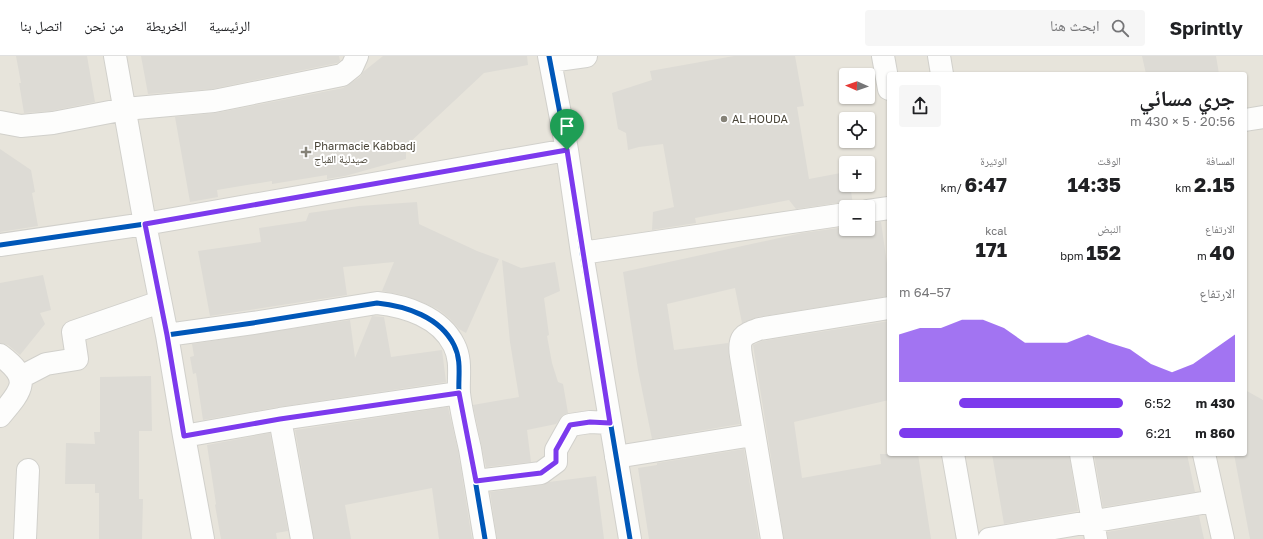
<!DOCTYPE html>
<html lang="ar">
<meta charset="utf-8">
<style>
body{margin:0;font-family:"Golos Text","Noto Naskh Arabic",sans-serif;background:#f6f6f6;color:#202124;direction:rtl;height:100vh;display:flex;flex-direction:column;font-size:15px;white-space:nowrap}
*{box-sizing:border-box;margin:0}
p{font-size:13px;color:#757577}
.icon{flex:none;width:22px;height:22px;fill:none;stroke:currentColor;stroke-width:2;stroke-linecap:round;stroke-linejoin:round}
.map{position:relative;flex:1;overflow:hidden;direction:ltr}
.side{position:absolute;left:887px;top:16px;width:360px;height:384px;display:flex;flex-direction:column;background:#fff;border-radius:4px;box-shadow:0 1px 3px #0004;direction:rtl}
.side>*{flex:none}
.needle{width:26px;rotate:272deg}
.tools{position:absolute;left:839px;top:12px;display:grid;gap:8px}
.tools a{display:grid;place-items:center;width:36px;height:36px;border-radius:4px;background:#fff;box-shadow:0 1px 3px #0004;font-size:20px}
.pin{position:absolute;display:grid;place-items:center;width:34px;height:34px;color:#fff;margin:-41px -17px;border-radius:50% 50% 50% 0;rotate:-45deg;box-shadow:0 0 4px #0007}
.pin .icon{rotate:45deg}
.round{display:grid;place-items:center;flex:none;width:42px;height:42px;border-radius:4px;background:#f6f6f6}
.head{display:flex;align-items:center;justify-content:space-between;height:68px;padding:0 12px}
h1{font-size:22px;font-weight:700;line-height:30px}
.stats{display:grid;grid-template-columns:repeat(3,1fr);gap:6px;height:68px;padding:4px 12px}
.stats div{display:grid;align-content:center}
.stats b{font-size:20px;font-weight:700}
.stats small{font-size:11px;font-weight:400}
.stats p{font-size:11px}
.chart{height:112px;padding:8px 12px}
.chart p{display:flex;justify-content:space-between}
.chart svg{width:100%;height:72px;margin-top:4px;fill:#7c3aed;opacity:.7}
ul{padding:0 12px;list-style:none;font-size:13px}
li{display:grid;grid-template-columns:64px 48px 1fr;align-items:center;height:30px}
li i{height:10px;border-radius:5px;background:#7c3aed}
header{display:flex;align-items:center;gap:24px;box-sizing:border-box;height:56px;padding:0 20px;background:#fff;border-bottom:1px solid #e0e0e0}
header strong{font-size:19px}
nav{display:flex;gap:22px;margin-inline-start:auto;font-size:14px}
.search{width:280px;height:36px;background:#f6f6f6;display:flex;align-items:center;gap:10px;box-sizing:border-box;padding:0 14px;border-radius:4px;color:#757577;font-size:15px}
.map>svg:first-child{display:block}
.residential{fill:#e7e4db;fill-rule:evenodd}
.building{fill:#dddbd5}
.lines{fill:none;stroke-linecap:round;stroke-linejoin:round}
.street-casing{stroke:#d1d0cb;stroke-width:24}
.street{stroke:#fdfdfc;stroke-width:22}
.cycleway-casing{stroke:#fff;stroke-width:8}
.cycleway{stroke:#0057b8;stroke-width:5}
.route-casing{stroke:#fff;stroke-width:8}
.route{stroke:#7c3aed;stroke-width:5}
.poi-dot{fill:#858277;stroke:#fff;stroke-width:1.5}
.labels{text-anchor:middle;stroke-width:4;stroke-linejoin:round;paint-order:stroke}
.poi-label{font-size:11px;fill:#4a4538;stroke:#fff;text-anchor:start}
</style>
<header>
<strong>Sprintly</strong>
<div class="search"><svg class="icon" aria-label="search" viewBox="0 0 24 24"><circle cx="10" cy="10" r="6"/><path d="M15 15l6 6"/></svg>ابحث هنا</div>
<nav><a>الرئيسية</a><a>الخريطة</a><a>من نحن</a><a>اتصل بنا</a></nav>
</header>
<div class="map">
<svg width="1263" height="483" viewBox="0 0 1263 483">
<rect width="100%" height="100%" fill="#f3f2ed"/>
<path class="residential" d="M0,0H1263V483H0ZM889,18H1245V398H889ZM846,19H868V41H846ZM846,63H868V85H846ZM846,107H868V129H846ZM846,151H868V173H846Z"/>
<path class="building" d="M16,0H87L95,46L51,55L24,57L19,27H21Z
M141,0H339L340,5L337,7L212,33L148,38Z
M383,0H527L528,9L484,17L406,90V103L345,120L327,123V119L272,128V125L217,134L218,141L190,146L175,61L216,57L343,32L360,21L363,16Z
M734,0H795L804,50L797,51L809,123L846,116V129H850L853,148L844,146L796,153L789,144L695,162L696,167L652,174L653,156L674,151L663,88L639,91L628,94L626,77L618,73L612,37L652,24L650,15Z
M1142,0H1216L1219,18H1146Z
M0,93L31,114L35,136L32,137L38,170L0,176Z
M417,146L419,168L477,195L499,203L466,277L459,273L449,262L439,254L427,248L403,239L382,235L394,206L343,211L347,239L210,260L198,195L261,186L259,172L306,165L309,157L359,150Z
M881,166L889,222V240L757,261L742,267L735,232L667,248L674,294L728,287L729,301L740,368L652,383L638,314L623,216L802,177L846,171V173H868V167Z
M502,204L521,212L555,206L560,235L544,242L549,279L547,280L552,307L558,326L563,328L568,357L563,359L556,368L527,374L531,406L486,411L473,349L519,341L510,286Z
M43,219L51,254L40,257L45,268L20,299L8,289L0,287V227Z
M372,260L384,261L391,301L442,294L446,326L278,351L203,364L196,317L193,318L190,301L194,300L192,288L350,264L355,302Z
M889,265V344L794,366L802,422L881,408L880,398H918L931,483H784L753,289L762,285Z
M151,320L152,375H139V443H143L142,483H99V437H95V428H65L66,387L95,388L94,376H100V321Z
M1245,334L1263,344V483H1250L1234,398H1245Z
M448,351L458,395L472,483H439L432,432L345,449L351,483H314L295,374Z
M270,377L288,475L276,477L277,483H221L215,449L216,448L207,389Z
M744,393L759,483H649L638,412L657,409V407Z
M992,398H1069L1078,455L1004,468Z
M1094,398H1187L1195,436L1103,451Z
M596,420L604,483H497L490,436L543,429L549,426Z
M1199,460L1204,483H1108L1107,476Z"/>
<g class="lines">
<defs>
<path id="street" d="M115,0L145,168L167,279L184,380L203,483
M549,0L567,94L582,197L630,483
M883,0L889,33
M939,0L942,18
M550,5L586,0
M1245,64L1263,61
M0,66L21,70L53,67L125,53L214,45L342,19L352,11L357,0
M868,155L889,152
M0,189L145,168L567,94
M582,197L846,158
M167,279L253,267L377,247C406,250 440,261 454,289C462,305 458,320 459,337C461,355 466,375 470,393C475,423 480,453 485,483
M0,299C32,323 23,333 0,360
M21,321L46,308L77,303L73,276L160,246
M280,363L302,483
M184,380L280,363L459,337
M953,398L968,483
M1081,398L1096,483
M1204,398L1223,483
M616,401L753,379
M476,425L541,417L556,406V394L570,369L590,366L610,367
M25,483L28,414
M772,483L741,300C738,281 743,279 759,273L889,252
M989,483L1214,445"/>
</defs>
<use href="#street" class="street-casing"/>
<use href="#street" class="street"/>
<defs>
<path id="cycleway" d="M549,0L567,94L582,197L630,483
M0,189L145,168L567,94
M167,279L253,267L377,247C406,250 440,261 454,289C462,305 458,320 459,337C461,355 466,375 470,393C475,423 480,453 485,483"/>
</defs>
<use href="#cycleway" class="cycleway-casing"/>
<use href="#cycleway" class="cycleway"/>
</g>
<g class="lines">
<defs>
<path id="route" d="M567,94L610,367L590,366L570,369L556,394V406L541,417L476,425L459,337L280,363L184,380L167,279L145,168Z"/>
</defs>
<use href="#route" class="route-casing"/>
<use href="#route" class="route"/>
</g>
<g class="poi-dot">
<circle cx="724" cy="63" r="4"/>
<path d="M304 90h4v4h4v4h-4v4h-4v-4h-4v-4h4z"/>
</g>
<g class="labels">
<g class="poi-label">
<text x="732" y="67">AL HOUDA</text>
<text x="314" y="94">Pharmacie Kabbadj<tspan x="314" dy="13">صيدلية القباج</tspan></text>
</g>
</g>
</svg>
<div class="tools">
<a><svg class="needle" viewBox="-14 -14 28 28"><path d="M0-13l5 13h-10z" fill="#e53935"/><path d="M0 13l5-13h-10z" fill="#757577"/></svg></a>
<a><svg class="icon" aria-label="locate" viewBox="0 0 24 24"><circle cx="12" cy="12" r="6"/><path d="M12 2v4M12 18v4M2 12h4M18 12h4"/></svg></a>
<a>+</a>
<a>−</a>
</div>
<div class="pin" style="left:567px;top:94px;background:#1e9e55"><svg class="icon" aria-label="arrive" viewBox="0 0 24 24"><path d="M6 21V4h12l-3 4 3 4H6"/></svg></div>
<section class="side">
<div class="head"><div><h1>جري مسائي</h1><p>20:56 · 5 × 430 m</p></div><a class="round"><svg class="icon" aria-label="share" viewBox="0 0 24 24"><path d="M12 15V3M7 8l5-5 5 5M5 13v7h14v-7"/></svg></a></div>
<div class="stats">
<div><p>المسافة</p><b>2.15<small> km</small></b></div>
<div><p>الوقت</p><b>14:35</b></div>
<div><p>الوتيرة</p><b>6:47<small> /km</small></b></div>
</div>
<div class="stats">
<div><p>الارتفاع</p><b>40<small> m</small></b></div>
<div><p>النبض</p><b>152<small> bpm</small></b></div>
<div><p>kcal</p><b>171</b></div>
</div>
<div class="chart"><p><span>الارتفاع</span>57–64 m</p>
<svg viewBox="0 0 160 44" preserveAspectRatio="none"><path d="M0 44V15L10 11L20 11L30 6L40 6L50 11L60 20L70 20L80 20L90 15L100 20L110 24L120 33L130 38L140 33L150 24L160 15V44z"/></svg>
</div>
<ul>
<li><b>430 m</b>6:52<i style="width:73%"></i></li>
<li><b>860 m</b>6:21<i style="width:100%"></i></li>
</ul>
</section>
</div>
